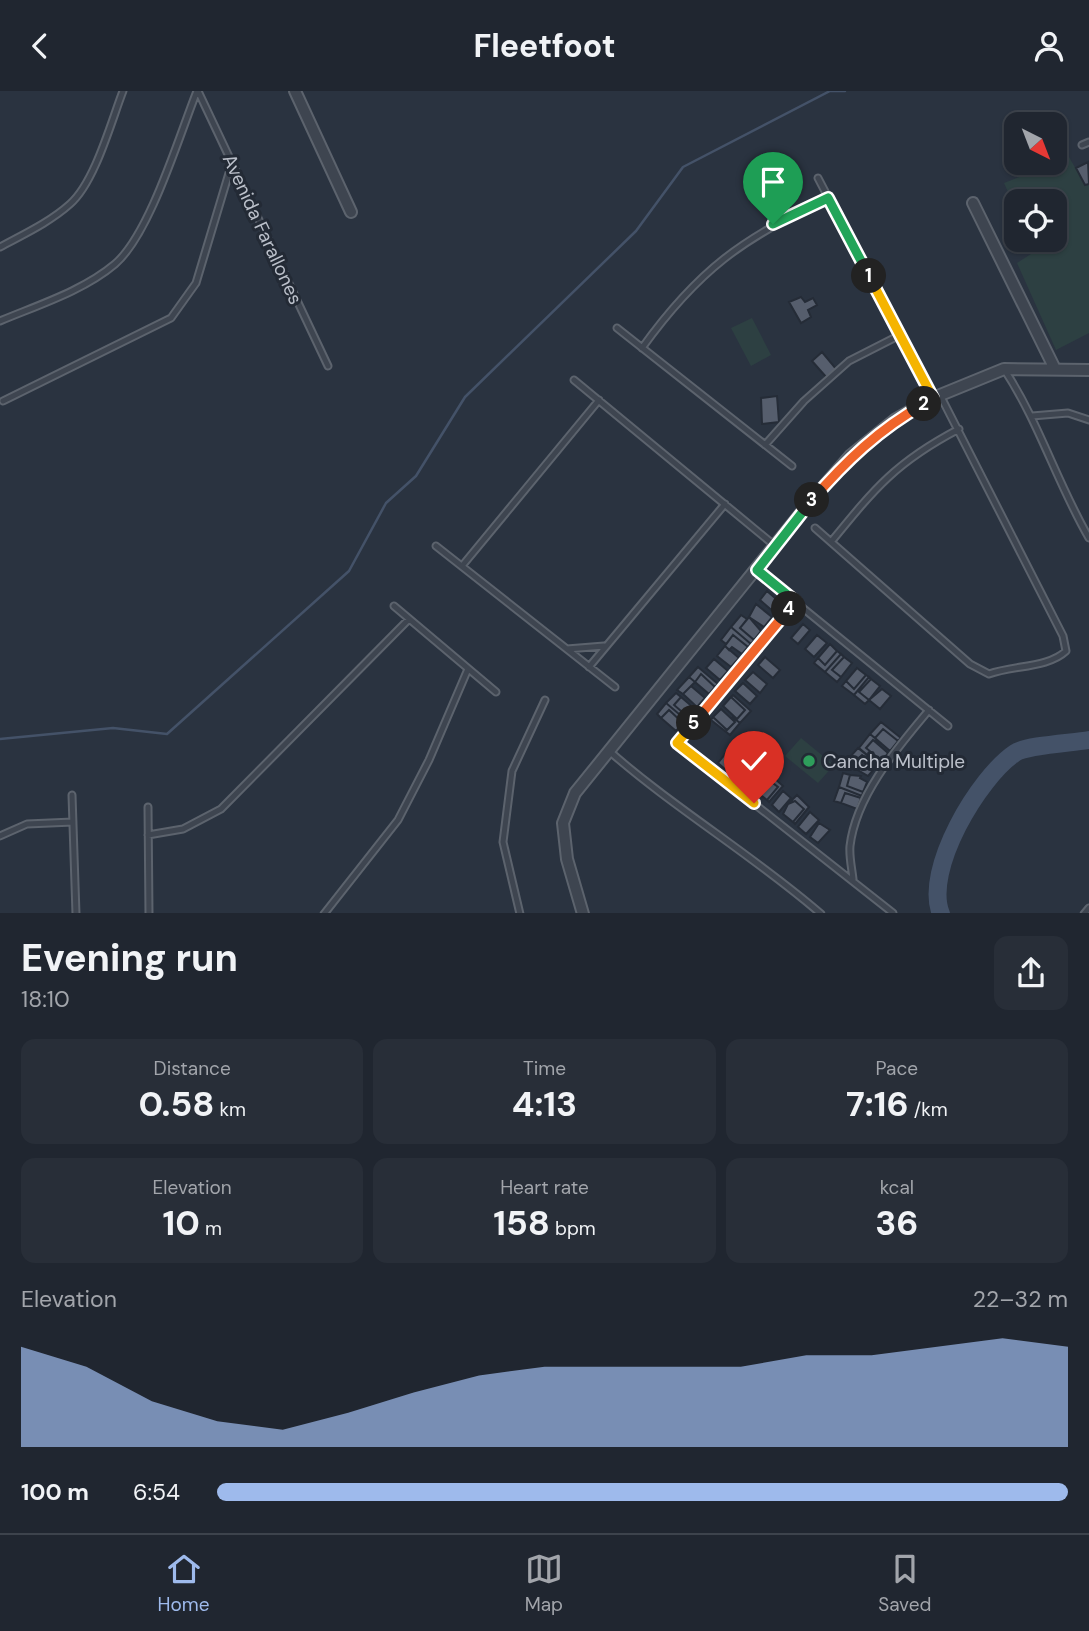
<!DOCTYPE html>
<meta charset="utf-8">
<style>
body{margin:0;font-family:"DM Sans",sans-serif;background:#282e38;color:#f1f3f6;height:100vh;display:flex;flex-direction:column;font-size:26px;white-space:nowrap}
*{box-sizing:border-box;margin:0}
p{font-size:23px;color:#a2a5ab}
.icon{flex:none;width:38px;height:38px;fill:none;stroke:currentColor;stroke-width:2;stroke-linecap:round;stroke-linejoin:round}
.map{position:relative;height:822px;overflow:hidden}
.side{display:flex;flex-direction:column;background:#202630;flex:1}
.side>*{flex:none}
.needle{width:46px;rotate:138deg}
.tools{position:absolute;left:1004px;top:21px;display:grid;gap:14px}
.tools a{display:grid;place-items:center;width:63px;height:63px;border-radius:14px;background:#202630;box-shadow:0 2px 5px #0004,0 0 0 2px #3d434c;font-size:35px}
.pin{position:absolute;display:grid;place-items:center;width:60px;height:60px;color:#fff;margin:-72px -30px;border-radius:50% 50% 50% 0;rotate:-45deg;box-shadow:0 0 7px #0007}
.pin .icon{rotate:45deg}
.km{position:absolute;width:35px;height:35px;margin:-18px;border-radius:50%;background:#222;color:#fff;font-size:19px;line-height:35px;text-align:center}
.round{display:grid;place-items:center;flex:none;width:74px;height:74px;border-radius:14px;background:#282e38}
.overview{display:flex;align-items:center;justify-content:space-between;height:119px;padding:0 21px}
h1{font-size:38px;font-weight:700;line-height:52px}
.figures{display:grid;grid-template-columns:repeat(3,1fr);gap:10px;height:119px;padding:7px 21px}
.figures div{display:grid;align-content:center;border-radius:14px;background:#282e38;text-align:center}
.figures b{font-size:35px;font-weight:700}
.figures small{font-size:19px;font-weight:400}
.figures p{font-size:19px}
.chart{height:196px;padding:14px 21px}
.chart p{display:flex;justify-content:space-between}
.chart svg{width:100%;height:126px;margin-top:7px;fill:#9ebaec;opacity:.7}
ul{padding:0 21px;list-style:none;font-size:23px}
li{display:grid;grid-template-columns:112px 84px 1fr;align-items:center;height:52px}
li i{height:18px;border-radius:9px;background:#9ebaec}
header{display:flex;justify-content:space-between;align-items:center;height:91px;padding:0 21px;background:#202630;font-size:32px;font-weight:700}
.dock{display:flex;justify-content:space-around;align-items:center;height:98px;border-top:2px solid #3d434c;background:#202630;font-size:19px;color:#a2a5ab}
.dock a{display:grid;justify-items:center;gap:4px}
.dock .current{color:#9ebaec}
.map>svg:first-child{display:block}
.green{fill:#2d4042}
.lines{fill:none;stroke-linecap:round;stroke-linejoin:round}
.stream{stroke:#445268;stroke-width:2.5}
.river{stroke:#445268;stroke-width:18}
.building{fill:#565e6d;stroke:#252c37;stroke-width:2}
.lane-casing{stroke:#5c636d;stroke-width:9}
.street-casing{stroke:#5c636d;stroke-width:14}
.lane{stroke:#3e4550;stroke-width:5}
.street{stroke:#3e4550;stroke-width:10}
.split-1-casing{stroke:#fff;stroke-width:14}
.split-2-casing{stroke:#fff;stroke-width:14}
.split-3-casing{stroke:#fff;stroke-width:14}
.split-4-casing{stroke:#fff;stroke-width:14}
.split-5-casing{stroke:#fff;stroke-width:14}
.split-6-casing{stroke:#fff;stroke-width:14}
.split-1{stroke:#22a559;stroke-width:9}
.split-2{stroke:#f5b400;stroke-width:9}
.split-3{stroke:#f0652b;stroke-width:9}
.split-4{stroke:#22a559;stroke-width:9}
.split-5{stroke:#f0652b;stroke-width:9}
.split-6{stroke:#f5b400;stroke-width:9}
.leisure-dot{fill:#2e9e5b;stroke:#232a35;stroke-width:2.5}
.labels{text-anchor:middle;stroke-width:6;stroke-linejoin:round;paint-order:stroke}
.street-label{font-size:19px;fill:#bbc0ca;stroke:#232a35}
.poi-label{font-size:19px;fill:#bbc0ca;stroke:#232a35;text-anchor:start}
</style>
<header><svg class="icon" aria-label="back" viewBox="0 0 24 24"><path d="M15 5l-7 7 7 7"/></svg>Fleetfoot<svg class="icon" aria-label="person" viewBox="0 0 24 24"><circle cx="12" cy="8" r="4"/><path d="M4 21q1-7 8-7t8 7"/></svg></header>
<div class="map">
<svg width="1089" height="823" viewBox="0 0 1089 823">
<rect width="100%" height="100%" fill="#2a3340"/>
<path class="green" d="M1069,66L1085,94L1089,93V242L1056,259L1017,172L1034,161L1029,149H1055V110H1017V121L1004,92Z
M752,227L771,264L751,275L731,237Z
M801,647L834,674L818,692L785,665Z"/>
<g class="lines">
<path class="stream" d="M0,648L113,637L167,643L349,480L386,412L416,385L465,306L636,140L683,76L830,0H845"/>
<path class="river" d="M941,823C923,779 979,686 1015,662C1027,654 1072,652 1089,649"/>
</g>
<path class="building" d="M1088,71L1089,93L1085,94L1076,77Z
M801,206L805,211L813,207L817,214L808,219L811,226L801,232L789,211Z
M822,261L837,279L827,287L812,270Z
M777,305L779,331L762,333L761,307Z
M767,500L783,514L776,523L760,509Z
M756,513L772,526L764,536L749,526Z
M741,524L747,528L740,537L754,549L751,553L731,536Z
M749,526L761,540L754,549L740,537Z
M803,533L810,539L798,553L791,547Z
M731,536L751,553L748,556L733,544L726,553L721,549Z
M733,544L748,556L742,563L732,556L729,559L725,555Z
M817,544L827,552L814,566L805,558Z
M830,553L837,560L825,574L818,567Z
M725,555L739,567L731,576L717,565Z
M837,560L841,563L825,581L814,572L818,567L825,574Z
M841,563L844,566L832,579L841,586L837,591L825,581Z
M765,566L780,579L773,587L758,574Z
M844,566L852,572L841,586L832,579Z
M714,568L728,580L720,589L706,577Z
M698,576L718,593L715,596L701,583L695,591L689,586Z
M857,577L866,584L854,598L846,590Z
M753,581L767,593L760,602L745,589Z
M701,583L715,596L709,603L695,591Z
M866,584L869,586L854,604L842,595L846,590L854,598Z
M689,586L695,591L683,603L677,599Z
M869,586L871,588L859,601L869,609L865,613L854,604Z
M871,588L880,595L869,609L859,601Z
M743,592L757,605L750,613L735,600Z
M691,595L705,607L697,616L683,603Z
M882,598L891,605L880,618L869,609Z
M676,602L681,606L674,614L688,626L686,629L666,612Z
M733,604L751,620L740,632L732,626L737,628L745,619L731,606Z
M681,606L695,618L688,626L674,614Z
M731,606L745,619L737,628L723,615Z
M666,612L686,629L683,632L669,619L661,627L657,623Z
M721,618L735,631L727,639L713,626Z
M669,619L683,632L676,640L661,627Z
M713,626L727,639L735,631L732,626L740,632L730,644L711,629Z
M881,631L901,647L898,650L883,638L875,647L870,643Z
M883,638L898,650L890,660L875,647Z
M870,643L882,653L873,649L866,657L882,670L878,673L859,657Z
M873,649L888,662L882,670L866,657Z
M730,657L738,664L737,669L726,679L718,672Z
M858,657L878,673L876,676L862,664L853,673L848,668Z
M744,661L756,672L741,690L739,687L750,673L743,667L739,671L737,669Z
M862,664L876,676L868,685L851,675Z
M743,667L750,673L739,687L731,682L735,676L733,674Z
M756,672L772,685L765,693L767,687L757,679L745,693L741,690Z
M757,679L767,687L755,700L745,693Z
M843,682L850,684L847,695L863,701L862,705L839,696Z
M850,684L861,685L860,687L867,691L863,701L847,695Z
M772,685L783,695L769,711L767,709L778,696L770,690L765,693Z
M770,690L778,696L767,709L758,702Z
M839,696L862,705L861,707L845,702L841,712L834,710Z
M783,700L791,707L779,721L772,714Z
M845,702L861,707L857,718L841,712Z
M797,704L809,716L795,733L793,731L804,718L795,710L788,713Z
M795,710L804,718L793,731L783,723L788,713Z
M810,721L819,729L806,743L798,736Z
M819,732L830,739L818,752L810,746Z"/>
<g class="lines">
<defs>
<path id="lane" d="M198,0L328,275
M1082,54L1089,51
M818,87L933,307
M0,156C24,143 50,131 70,113C95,91 111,31 123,0
M0,230C38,214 83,200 115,173C150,143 179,45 197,0
M617,237L792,375
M642,257C698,179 743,147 828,107
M1004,278C1039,331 1057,392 1089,447
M574,289L774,454
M3,310L171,227L196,192L232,72
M1032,325L1068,322L1089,329
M765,354L804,310L849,270L900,244
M815,437L970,573L989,583C1014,574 1048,577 1066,560L1063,545L940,304
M831,451C875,397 896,371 959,338
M436,455L615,596
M462,475L599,309
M756,479L948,635
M795,510L677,652L893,822
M394,515L496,601
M567,558L604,555
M589,576L725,413
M608,659C675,718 753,764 821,823
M72,704L76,823
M148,716L149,823
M148,744L183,738L221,718L409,528
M0,745L27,733L73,731
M853,788C852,778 849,766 850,755C856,704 898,656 929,619
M324,823L398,729L429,669L468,578
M520,823L503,751L512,680L545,609
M1084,823L1089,817"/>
<path id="street" d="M295,0L351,121
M973,112L1055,278
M583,823L567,768L563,732L575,702L810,411L850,365L896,328L933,307L1004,278L1089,279"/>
</defs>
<use href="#lane" class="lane-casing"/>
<use href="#street" class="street-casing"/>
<use href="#lane" class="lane"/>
<use href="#street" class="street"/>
</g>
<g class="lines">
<defs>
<path id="split-1" d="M773,133L828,107L869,185"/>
<path id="split-2" d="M869,185L933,307L924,313"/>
<path id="split-3" d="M812,409C845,371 879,338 924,313"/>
<path id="split-4" d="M789,518L795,510L757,479L812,409"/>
<path id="split-5" d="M694,632L789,518"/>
<path id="split-6" d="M694,632L677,652L754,712"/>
</defs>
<use href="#split-1" class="split-1-casing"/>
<use href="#split-2" class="split-2-casing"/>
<use href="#split-3" class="split-3-casing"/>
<use href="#split-4" class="split-4-casing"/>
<use href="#split-5" class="split-5-casing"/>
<use href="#split-6" class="split-6-casing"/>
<use href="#split-1" class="split-1"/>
<use href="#split-2" class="split-2"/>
<use href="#split-3" class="split-3"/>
<use href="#split-4" class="split-4"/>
<use href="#split-5" class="split-5"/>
<use href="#split-6" class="split-6"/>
</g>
<circle class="leisure-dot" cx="809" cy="670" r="7"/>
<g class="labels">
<g class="street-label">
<text transform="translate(263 138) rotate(65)" y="7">Avenida Farallones</text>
</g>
<g class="poi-label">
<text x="823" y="677">Cancha Multiple</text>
</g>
</g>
</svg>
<div class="tools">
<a><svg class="needle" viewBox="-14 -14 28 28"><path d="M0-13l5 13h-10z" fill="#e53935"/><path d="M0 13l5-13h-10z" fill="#a2a5ab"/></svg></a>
<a><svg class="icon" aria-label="locate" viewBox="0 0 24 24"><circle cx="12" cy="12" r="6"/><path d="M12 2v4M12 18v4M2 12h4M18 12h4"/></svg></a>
</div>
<div class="pin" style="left:773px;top:133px;background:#1e9e55"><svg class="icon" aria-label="arrive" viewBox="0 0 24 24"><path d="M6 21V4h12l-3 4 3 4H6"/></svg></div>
<div class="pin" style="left:754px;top:712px;background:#d93025"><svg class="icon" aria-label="check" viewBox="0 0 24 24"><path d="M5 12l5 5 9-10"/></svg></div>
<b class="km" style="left:869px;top:185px">1</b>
<b class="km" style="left:924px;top:313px">2</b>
<b class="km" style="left:812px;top:409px">3</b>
<b class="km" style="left:789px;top:518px">4</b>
<b class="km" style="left:694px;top:632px">5</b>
</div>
<section class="side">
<div class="overview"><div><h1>Evening run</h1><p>18:10</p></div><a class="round"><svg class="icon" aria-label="share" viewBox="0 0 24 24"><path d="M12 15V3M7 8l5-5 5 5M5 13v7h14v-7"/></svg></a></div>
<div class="figures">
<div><p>Distance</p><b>0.58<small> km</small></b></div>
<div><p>Time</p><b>4:13</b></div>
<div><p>Pace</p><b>7:16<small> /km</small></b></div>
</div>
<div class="figures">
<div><p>Elevation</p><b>10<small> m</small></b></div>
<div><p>Heart rate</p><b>158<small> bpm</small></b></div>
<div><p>kcal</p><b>36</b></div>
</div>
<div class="chart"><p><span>Elevation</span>22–32 m</p>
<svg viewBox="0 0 160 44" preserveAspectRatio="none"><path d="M0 44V9L10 16L20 28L30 35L40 38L50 32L60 25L70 19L80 16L90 16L100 16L110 16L120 12L130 12L140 9L150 6L160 9V44z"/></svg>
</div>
<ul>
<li><b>100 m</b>6:54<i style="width:100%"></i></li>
</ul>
</section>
<nav class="dock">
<a class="current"><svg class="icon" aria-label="home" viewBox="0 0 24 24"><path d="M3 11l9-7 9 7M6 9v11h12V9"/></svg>Home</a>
<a><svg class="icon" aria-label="map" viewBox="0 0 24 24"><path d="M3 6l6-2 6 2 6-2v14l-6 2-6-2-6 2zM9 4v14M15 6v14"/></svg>Map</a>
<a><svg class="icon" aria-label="saved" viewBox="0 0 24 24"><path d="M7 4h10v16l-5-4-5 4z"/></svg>Saved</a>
</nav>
